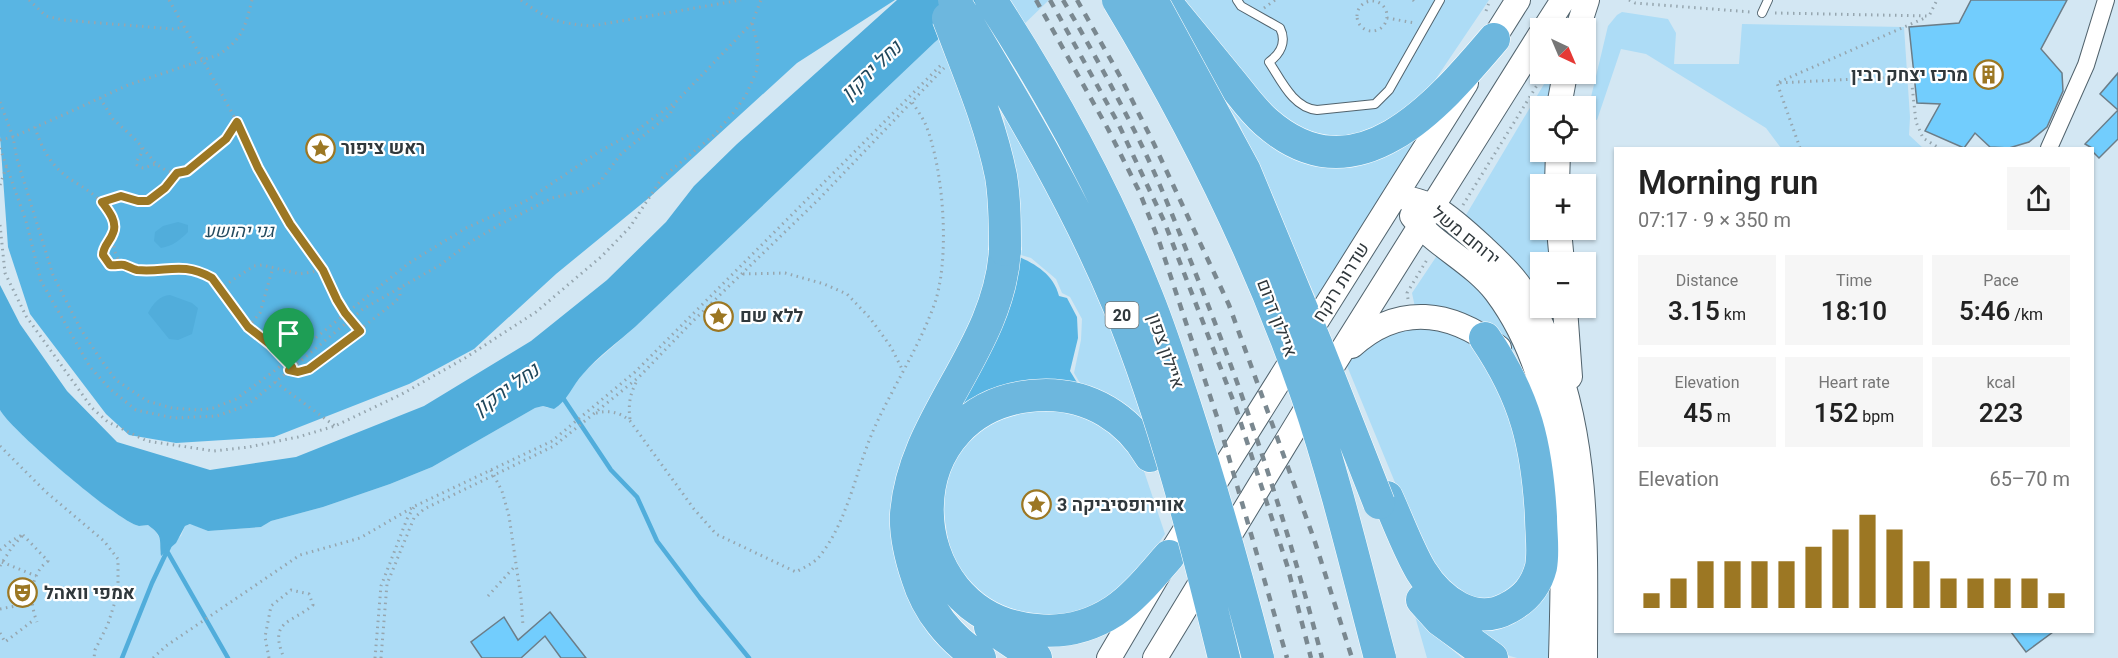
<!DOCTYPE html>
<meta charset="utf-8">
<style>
body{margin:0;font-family:Georgia,Heebo,serif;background:#f6f6f6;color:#222;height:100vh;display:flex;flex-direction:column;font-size:22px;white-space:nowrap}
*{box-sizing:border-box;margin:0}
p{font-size:20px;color:#767676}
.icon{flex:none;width:33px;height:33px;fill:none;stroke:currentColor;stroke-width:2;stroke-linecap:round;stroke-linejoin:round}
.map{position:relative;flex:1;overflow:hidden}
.panel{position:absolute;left:1614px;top:147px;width:480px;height:486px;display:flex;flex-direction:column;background:#fff;border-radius:0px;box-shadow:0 2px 4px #0004}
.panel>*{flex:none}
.needle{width:39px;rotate:136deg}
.controls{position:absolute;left:1530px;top:18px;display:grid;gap:12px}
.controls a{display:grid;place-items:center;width:66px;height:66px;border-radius:0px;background:#fff;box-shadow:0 2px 4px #0004;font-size:30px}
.pin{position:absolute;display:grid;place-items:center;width:51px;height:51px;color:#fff;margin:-62px -26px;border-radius:50% 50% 50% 0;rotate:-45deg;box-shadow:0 0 6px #0007}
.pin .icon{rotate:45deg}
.round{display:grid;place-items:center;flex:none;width:63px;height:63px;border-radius:0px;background:#f6f6f6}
.summary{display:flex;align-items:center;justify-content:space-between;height:102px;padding:0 24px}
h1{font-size:33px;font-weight:600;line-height:45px}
.figures{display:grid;grid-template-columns:repeat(3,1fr);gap:9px;height:102px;padding:6px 24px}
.figures div{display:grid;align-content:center;border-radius:0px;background:#f6f6f6;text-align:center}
.figures b{font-size:26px;font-weight:600}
.figures small{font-size:16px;font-weight:400}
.figures p{font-size:16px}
.chart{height:168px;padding:12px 24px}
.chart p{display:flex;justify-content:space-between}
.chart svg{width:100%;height:108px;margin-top:6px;stroke:#9c7723;stroke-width:6}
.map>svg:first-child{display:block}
.green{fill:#addcf6}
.forest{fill:#59b5e3}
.water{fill:#51addb}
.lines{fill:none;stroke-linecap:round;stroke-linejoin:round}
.stream{stroke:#51addb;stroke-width:4.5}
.building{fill:#72cdfd;stroke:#6b7d88;stroke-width:1.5}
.lane-casing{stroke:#51636d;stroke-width:10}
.street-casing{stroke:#51636d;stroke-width:18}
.secondary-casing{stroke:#51636d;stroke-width:26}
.highway-casing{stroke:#fff;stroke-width:33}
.path{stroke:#96a6af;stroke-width:3;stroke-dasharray:1.5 4.5;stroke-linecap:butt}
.lane{stroke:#fff;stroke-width:8}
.street{stroke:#fff;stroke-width:16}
.secondary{stroke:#fff;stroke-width:24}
.highway{stroke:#6db7de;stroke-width:32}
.rail{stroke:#7a8890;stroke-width:4.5;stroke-dasharray:8 8;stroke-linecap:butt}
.highway-bridge-casing{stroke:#fff;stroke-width:33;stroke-linecap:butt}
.highway-bridge{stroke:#6db7de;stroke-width:32}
.route-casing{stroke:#fff;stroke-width:12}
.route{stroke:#9c7723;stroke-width:8}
.labels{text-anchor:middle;stroke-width:4.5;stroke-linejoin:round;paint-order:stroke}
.shield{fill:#fff;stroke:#6e7476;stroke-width:1.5}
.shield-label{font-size:16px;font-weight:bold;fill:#30383c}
.poi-label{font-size:18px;font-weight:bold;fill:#30383c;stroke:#fff;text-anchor:start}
.park-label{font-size:18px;font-style:italic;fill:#244b5f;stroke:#fff}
.street-label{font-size:18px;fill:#30383c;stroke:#fff}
.water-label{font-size:20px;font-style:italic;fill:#20475b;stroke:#fff}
</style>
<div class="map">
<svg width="2118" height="658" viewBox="0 0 2118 658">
<rect width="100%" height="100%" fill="#d3e7f3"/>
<path class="green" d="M986,0H1049L958,88L970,112L985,172L990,219L989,267L977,310L922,417L935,639L952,658H0V410C12,430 118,522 139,526C142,526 145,525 148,525C159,533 162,539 160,553L181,536L185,526L191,524L208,531L261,527L271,521L323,507L390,484L432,467L535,408L543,406L548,408L571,389L585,371L635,327L935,42Z
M1173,0H1489L1427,92L1384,128L1337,140L1281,121Z
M1622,12L1668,19L1676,33L1674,64H1739L1742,24L1904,27L1910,117L1909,135L1923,148H1781L1766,128L1646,54L1621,49L1597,120L1586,118L1608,26L1617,15Z
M1550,74H1560L1553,106H1540V152H1551V184H1540V230H1553L1556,262H1540V306L1463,220Z
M1002,100L1063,217L1120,348L1156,447L1084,390L1074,373L1081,340L1082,319L1070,297L1062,293L1056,279L1031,258L1021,255Z
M1229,107L1274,141L1301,155L1440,107L1316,298L1238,121Z
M1438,254L1465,275L1481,291L1521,345L1513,351L1492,333L1416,312L1412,293Z
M1443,328L1474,341L1517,414L1530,574L1491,602L1454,592L1422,548L1345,361L1388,334L1407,329Z
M1031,406L1097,418L1141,462L1165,534L1130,584L1121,593L1069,618L1001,610L952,565L940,488L970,432Z
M1558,542L1552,658H1517L1510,656L1484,643L1456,613L1487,626Z
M1413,609L1438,638L1462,658H1427Z"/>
<path class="forest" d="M0,0H895L797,63L650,197L556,274L474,349L409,384L274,437L176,443L129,435L106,414L30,314L8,247L0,136Z
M1017,256C1036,264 1054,275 1059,296L1067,298L1077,317L1078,338L1070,371L1081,389L953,422Z"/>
<path class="water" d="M897,0H986L935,42L635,327C618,342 598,356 583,374C572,386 568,400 554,409L543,406L535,408L432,467L390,484L323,507L271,521L261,527L208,531L190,524L185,526L176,543L161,556C159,539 164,537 148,525C145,525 142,526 139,526C118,522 11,430 0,410V285L20,324L67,391L117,442L210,470L296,457L424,406L531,341L607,280L666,222L694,186L737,144Z
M178,222L188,225V232C180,240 173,246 161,248L154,241L155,232L163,226Z
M170,295L192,303L198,308L192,334L178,340L169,339L148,313C152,305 160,295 170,295Z"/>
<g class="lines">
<path class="stream" d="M563,398L611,470L637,497L657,541L700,598L749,658
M167,551L228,658
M122,658L152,583L169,547"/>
</g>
<path class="building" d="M1971,0H2067L2041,49L2062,73L2063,91L2047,127L2029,142L2009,148L1990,147L1975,133L1964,148L1925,131L1940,104L1917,103L1909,27L1959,23Z
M2118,73V110L2100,94Z
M2118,110V139L2099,158L2092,151V148L2085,144Z
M550,612L586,658H561L545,636L521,658H482L471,642L504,617L518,640Z
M2011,632H2053L2026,652Z"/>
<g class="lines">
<defs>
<path id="lane" d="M1237,0L1241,6L1280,28C1287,42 1280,54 1269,62C1281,80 1293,108 1317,110L1375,104L1389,90L1440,0
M1762,13L1768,0"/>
<path id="street" d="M2049,148L2086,65L2106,0"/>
<path id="secondary" d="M1545,28L1563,0
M1578,28L1587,0
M1484,54L1518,0
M1559,106L1565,74
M1557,184L1558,152
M1396,195C1408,199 1424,201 1435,208C1452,218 1469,234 1484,248C1497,260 1511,273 1521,288C1535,308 1544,330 1553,353C1590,451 1585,555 1585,658
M1412,216C1435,246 1473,262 1496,292C1571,392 1564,539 1561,658
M1559,230L1562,262
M1565,308L1570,377
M1352,346C1399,303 1451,311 1499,348
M1109,658L1169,556L1466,83
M1155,658L1333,365L1540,35"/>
<path id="highway" d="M1164,0C1185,26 1206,51 1227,77C1240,92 1251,109 1266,122C1356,201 1437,106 1494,39
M1150,456C1128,418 1090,395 1046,395C887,397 893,618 1036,630C1064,633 1091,626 1114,611C1135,597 1152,575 1169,556
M1387,497C1398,521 1408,549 1421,571C1439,600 1474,627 1508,608C1525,599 1536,587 1541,567C1544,551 1541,534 1541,517C1537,446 1526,398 1485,338
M1422,600L1440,620L1492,658
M990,627L1036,658
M980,658C950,639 927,610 917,577C910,556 905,535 906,514C913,418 999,350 1005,250"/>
</defs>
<use href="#lane" class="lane-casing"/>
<use href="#street" class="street-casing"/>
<use href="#secondary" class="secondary-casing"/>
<use href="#highway" class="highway-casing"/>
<path class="path" d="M29,0L46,16L63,20L173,29L184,27
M169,0L203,60L237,122L258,168L290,224L323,270L337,300L360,331
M521,0C549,21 558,23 592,26L741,0
M1413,0L1414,1
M1629,0L1635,3L1751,12
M1357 16a15 15 0 1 1 30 0a15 15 0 1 1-30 0Z
M1264,8L1275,0
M1486,11L1490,0
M1775,13L1929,16L1937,0
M1387,18L1415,23
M1911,76L1916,122L1923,138L1939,148
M1779,82L1927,17
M100,98L113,119L137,141L156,164L167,171L177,173L187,171L199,162L226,139L237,122
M0,102L13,137L17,159L53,275L80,328L99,357L116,380L147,401L172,408L199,410L213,408L236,399L273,372L409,263L466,228L526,201L600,151L633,133L677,101L752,23L761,0
M35,127C41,148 52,167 70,179C84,188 99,196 108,211C119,227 106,254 125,266C146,278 175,262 197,271C221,279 232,309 248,327C255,334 262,339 270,344C278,351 285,360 292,367
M0,140L13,137L63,115L128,85L218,55C243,39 245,27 252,0
M0,148L26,221L41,281L90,367L110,389L136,410L174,418L217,416L245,406L255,399L363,309L440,265L472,241L501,224L552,198L583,191L599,183L621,154L670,114L676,102
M142,148L141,154L136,162L137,165L143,168L156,164
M1800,148L1777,83L1916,76
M0,185L7,165
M102,202L121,196L138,201L148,202L155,197L177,174
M1463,205L1544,74
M0,225L5,273L26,316L92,408L108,422L147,441L214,451L249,447L298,437L335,426L402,394L465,358L536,312L602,256L630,227L662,178L715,134L734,112L746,95L757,70L758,47L752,23
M113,234L104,246L103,255L110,265L116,266L122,264
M743,274L785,273L824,284L847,294L870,318L891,347L903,371
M219,289L254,266L262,265L300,274L323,270
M1408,299L1407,293L1428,258
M248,327L260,313L273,267
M289,370L298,372L309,369L395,302L400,296V288
M275,382L335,426
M596,413C609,410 620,412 630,421L694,509L716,534L796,572C803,568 814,563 819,557C848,521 855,473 873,431C891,390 917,351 933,308C951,263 944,168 925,123C921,115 915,107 911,100
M630,419C628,404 630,393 638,379
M0,446L46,492L104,541L118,559V592L108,624L95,650L94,658
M491,470L502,491L509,516L521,598L523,626
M23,535L48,561C29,575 29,602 37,622
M0,550L11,541L22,535
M2,562L36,576
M0,566L12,547L23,535
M488,596L516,565
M0,609L31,603
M0,633L5,642L35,619
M153,658L166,646L300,555L360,538L415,506L552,441L635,372L942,64
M269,658L265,637L271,606L291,590L309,594L313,605C291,624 268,620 284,658
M375,658L381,586L407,519L414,507
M381,658L387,584L414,518L424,509L554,446L639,377L693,321L819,199L944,68"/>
<use href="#lane" class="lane"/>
<use href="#street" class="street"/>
<use href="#secondary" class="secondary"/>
<use href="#highway" class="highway"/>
<path class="rail" d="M1036,0L1108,129L1139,191L1159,241L1218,420L1287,658
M1050,0L1118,123L1164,221L1236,408L1287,565L1311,658
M1063,0C1091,48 1118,97 1143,148C1164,192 1181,237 1199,282C1248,405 1289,530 1322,658
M1077,0L1121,78L1154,144L1229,305L1314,539L1352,658"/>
<defs>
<path id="highway-bridge" d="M954,0C1014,100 1074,198 1119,307C1165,420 1195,539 1224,658
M991,0C1050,91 1104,188 1144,289C1160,327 1172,366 1185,405C1212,488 1236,573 1258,658
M1118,0C1194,126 1259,257 1307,396C1336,482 1357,571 1380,658
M1152,0L1245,171L1316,343L1379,503
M948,18C967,69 990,121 1001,176C1005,200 1005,225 1005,250"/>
</defs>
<use href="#highway-bridge" class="highway-bridge-casing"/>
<use href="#highway-bridge" class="highway-bridge"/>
</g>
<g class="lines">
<defs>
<path id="route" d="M237,122L258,168L290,224L323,270L337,300L345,313L360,331L309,369L298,372L289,370L292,367L271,345L248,327L212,278C182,261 166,273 137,270C132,269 128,266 124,265C120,264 115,266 110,265L103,255C103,246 110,242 113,233C118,222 108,210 102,202L121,196L138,201H148L165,188L177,173L187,171L226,139Z"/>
</defs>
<use href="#route" class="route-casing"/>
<use href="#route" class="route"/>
</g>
<defs>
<symbol id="building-ring" viewBox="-11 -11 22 22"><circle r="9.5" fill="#fff" stroke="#9c7723" stroke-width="1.5"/><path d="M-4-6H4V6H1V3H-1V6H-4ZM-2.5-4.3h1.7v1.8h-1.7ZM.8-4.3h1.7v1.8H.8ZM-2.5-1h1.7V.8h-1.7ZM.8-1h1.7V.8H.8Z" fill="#9c7723"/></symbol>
<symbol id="sight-ring" viewBox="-11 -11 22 22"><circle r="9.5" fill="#fff" stroke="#9c7723" stroke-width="1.5"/><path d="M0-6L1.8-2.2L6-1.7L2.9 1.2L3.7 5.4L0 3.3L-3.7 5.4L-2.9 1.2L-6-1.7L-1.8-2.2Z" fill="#9c7723"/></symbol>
<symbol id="theatre-ring" viewBox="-11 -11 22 22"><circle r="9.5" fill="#fff" stroke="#9c7723" stroke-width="1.5"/><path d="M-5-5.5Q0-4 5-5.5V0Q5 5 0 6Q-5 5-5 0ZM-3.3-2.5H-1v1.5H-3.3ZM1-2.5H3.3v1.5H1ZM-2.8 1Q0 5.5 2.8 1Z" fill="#9c7723"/></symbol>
</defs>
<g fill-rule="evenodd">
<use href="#building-ring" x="1972" y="58" width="33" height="33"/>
<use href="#sight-ring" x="304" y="132" width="33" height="33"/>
<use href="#sight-ring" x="702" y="300" width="33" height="33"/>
<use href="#sight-ring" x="1020" y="488" width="33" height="33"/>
<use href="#theatre-ring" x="6" y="576" width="33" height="33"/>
</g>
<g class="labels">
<rect class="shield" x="1105.5" y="302" width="33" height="26" rx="4.5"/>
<g class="shield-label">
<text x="1122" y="321">20</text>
</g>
<g class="poi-label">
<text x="1968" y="81" text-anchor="end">מרכז יצחק רבין</text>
<text x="341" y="154">ראש ציפור</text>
<text x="740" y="322">ללא שם</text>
<text x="1057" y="511">אווירופסיביקה 3</text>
<text x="44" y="599">אמפי וואהל</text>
</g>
<g class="park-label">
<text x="239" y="237">גני יהושע</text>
</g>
<g class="street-label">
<text transform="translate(1466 236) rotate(39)" y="6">ירוחם משל</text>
<text transform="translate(1341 282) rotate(-58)" y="6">שדרות רוקח</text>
<text transform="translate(1277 318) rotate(69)" y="6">איילון דרום</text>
<text transform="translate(1166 351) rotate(71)" y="6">איילון צפון</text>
</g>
<g class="water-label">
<text transform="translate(871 70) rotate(-44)" y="7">נחל ירקון</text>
<text transform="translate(506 389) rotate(-35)" y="7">נחל ירקון</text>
</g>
</g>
</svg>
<div class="controls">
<a><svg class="needle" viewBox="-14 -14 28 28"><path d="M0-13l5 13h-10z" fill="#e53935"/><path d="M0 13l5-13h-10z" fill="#767676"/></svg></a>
<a><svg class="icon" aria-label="locate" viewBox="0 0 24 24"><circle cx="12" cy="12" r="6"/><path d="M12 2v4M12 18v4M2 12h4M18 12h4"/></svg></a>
<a>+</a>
<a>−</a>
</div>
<div class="pin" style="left:289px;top:370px;background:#1e9e55"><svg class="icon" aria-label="arrive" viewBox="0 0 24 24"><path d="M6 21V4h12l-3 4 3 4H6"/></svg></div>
<section class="panel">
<div class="summary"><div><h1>Morning run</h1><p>07:17 · 9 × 350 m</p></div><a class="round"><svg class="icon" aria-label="share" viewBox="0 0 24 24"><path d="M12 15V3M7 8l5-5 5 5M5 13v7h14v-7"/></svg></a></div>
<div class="figures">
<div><p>Distance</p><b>3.15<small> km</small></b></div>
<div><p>Time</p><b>18:10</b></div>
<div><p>Pace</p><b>5:46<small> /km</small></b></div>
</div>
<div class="figures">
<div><p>Elevation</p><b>45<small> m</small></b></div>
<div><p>Heart rate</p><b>152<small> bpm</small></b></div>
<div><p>kcal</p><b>223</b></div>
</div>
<div class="chart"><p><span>Elevation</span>65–70 m</p>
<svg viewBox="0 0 160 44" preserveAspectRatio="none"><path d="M5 44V38M15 44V32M25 44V25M35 44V25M45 44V25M55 44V25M65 44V19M75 44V12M85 44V6M95 44V12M105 44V25M115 44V32M125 44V32M135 44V32M145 44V32M155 44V38"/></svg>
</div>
</section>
</div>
